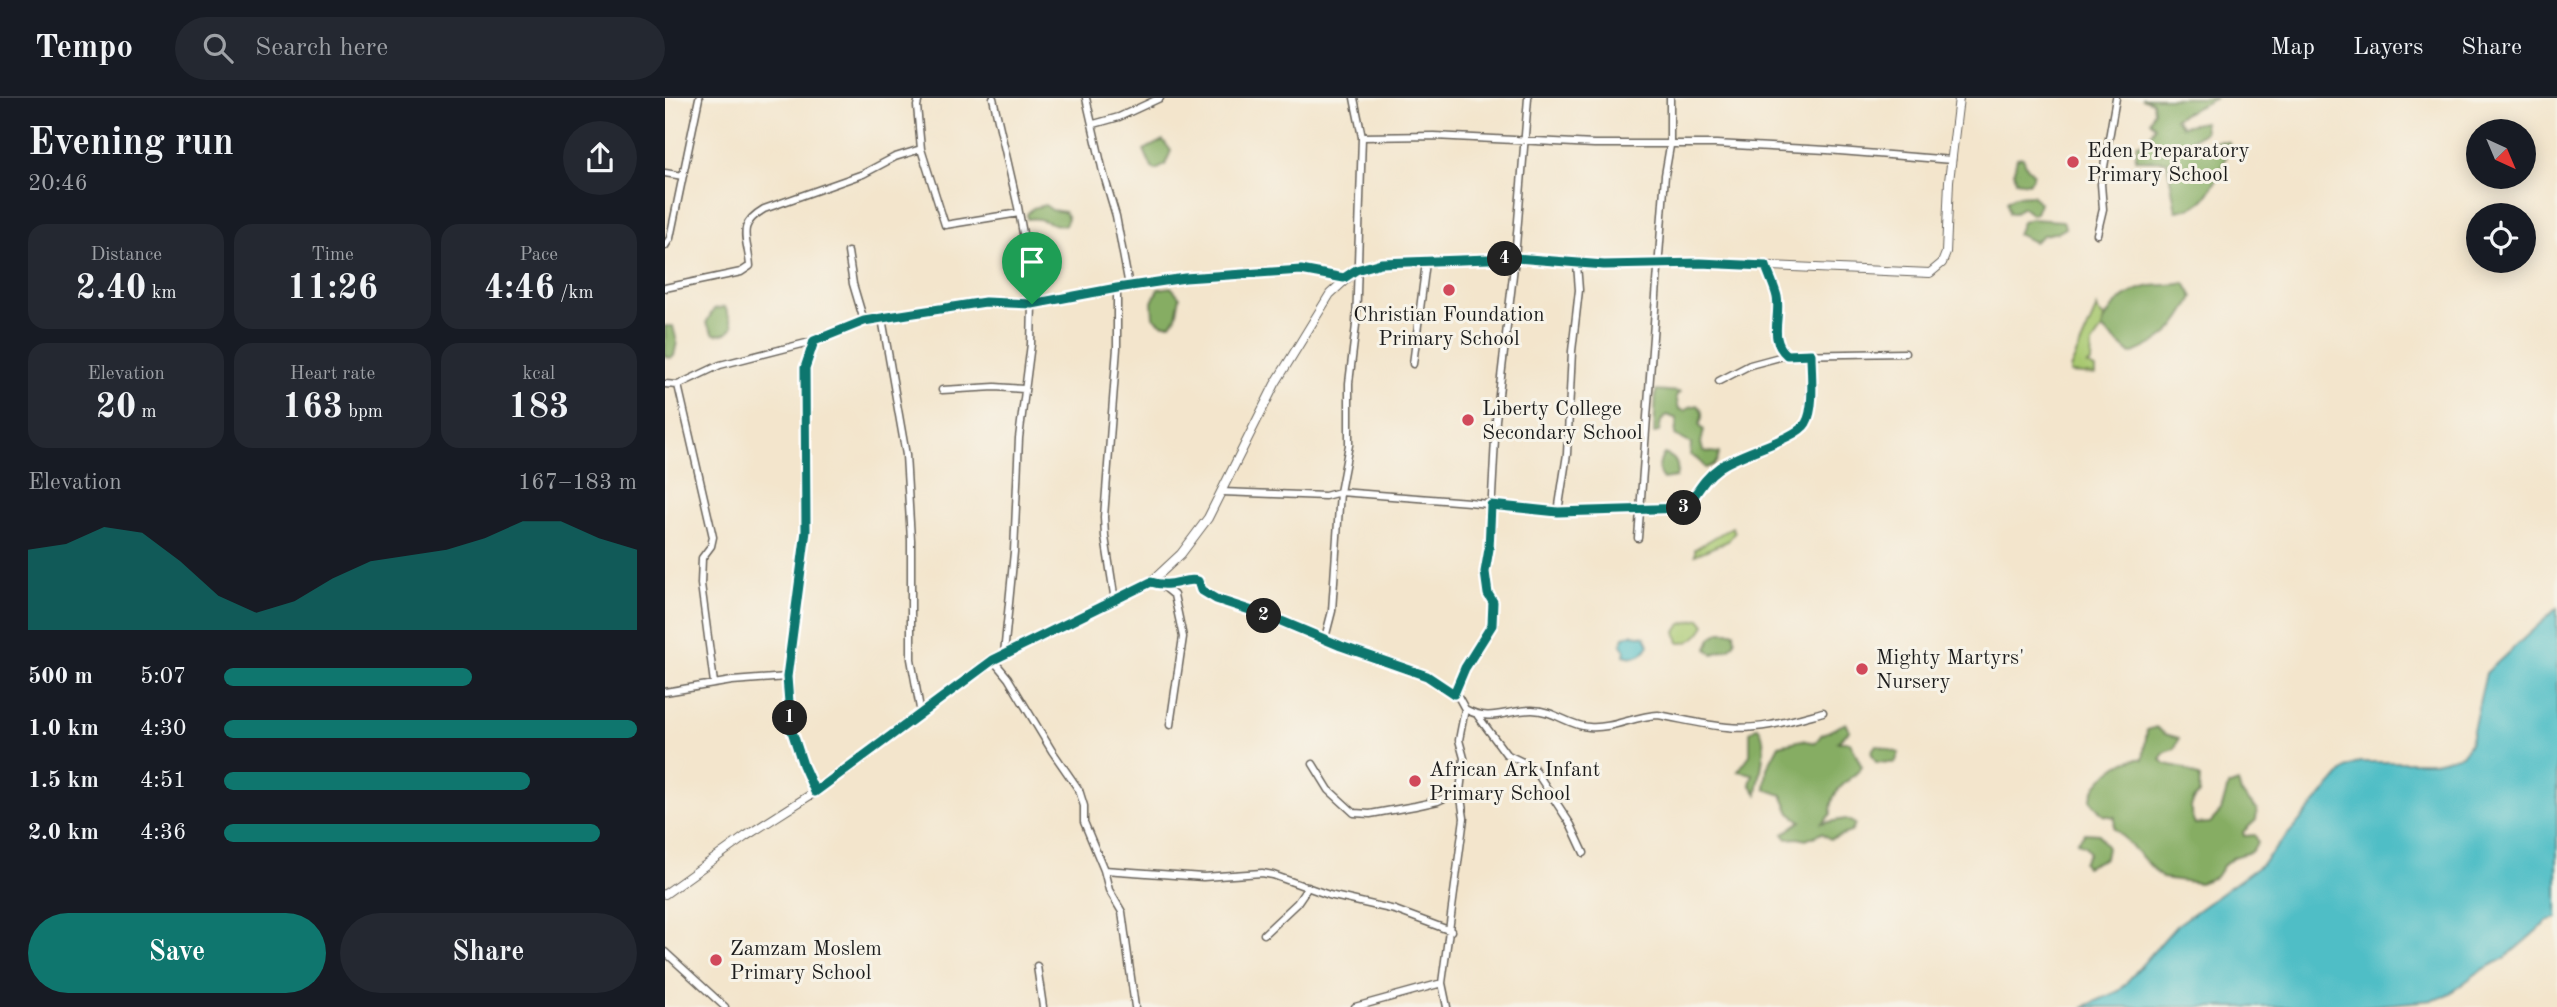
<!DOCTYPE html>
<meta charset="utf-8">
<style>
body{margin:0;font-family:"Old Standard TT",serif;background:#242831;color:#f1f3f6;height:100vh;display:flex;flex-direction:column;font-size:26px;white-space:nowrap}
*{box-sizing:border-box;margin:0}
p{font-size:23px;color:#9ea1a6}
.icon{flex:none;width:38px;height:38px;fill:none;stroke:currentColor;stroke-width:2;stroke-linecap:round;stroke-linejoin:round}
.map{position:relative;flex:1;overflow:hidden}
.details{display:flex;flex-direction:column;background:#171b24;width:665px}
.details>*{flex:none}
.needle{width:46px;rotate:136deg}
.controls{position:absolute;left:1801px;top:21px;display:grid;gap:14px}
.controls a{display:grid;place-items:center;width:70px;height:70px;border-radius:50%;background:#171b24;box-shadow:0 4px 18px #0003;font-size:35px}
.pin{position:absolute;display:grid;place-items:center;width:60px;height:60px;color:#fff;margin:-72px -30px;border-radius:50% 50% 50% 0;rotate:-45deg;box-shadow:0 0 7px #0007}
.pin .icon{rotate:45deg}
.km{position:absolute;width:35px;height:35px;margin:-18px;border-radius:50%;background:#222;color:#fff;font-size:19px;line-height:35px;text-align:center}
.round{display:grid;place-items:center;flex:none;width:74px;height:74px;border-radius:37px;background:#242831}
.overview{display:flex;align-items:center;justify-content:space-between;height:119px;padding:0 28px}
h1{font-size:38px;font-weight:600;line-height:52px}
.metrics{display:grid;grid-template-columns:repeat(3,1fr);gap:10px;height:119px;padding:7px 28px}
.metrics div{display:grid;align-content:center;border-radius:18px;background:#242831;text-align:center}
.metrics b{font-size:35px;font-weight:600}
.metrics small{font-size:19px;font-weight:400}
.metrics p{font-size:19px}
.chart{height:196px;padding:14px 28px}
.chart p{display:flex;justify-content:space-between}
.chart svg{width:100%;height:126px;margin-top:7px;fill:#0f766e;opacity:.7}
.cta{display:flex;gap:14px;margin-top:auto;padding:14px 28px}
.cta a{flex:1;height:80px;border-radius:42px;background:#0f766e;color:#fff;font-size:28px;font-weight:600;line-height:80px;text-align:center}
.cta a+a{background:#242831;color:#f1f3f6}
ul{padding:0 28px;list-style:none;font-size:23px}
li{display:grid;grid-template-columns:112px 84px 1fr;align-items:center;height:52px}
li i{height:18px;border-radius:9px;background:#0f766e}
header{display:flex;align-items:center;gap:42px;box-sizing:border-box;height:98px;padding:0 35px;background:#171b24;border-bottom:2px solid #363941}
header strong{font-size:33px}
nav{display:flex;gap:38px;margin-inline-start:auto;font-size:24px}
.search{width:490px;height:63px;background:#242831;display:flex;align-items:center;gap:18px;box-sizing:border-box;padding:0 24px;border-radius:38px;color:#9ea1a6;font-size:26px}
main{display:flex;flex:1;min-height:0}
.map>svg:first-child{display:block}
.green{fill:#a9c971;stroke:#627246;stroke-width:2}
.forest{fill:#86ad63;stroke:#516440;stroke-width:2}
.water{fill:#4fbec6;stroke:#366d71;stroke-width:2}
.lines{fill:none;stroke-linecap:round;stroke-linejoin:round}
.minor-casing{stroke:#67625a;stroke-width:9}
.tertiary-casing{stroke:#67625a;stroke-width:10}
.minor{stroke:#fff;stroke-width:6}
.tertiary{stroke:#fff;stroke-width:8}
.route-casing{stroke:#fff;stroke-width:14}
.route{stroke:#0f766e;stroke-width:9}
.poi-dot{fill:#d1495b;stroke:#f7f3e8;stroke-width:2.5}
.labels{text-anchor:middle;stroke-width:6;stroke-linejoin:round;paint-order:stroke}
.poi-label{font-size:21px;fill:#1c1c1c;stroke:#f7f3e8;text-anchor:start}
</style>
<header>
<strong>Tempo</strong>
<div class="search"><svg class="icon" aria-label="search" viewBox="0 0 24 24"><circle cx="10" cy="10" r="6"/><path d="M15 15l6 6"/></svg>Search here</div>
<nav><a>Map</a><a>Layers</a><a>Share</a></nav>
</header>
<main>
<section class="details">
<div class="overview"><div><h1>Evening run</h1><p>20:46</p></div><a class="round"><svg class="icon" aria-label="share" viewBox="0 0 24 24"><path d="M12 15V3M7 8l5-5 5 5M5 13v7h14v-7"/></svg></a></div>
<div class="metrics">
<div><p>Distance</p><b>2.40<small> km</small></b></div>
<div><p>Time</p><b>11:26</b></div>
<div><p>Pace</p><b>4:46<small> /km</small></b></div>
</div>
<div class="metrics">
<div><p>Elevation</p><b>20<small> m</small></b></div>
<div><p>Heart rate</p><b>163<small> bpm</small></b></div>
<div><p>kcal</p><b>183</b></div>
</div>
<div class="chart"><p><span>Elevation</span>167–183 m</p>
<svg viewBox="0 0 160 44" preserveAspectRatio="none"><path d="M0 44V16L10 14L20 8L30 10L40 20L50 32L60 38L70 34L80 26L90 20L100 18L110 16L120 12L130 6L140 6L150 12L160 16V44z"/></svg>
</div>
<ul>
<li><b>500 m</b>5:07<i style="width:60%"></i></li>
<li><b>1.0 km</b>4:30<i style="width:100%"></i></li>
<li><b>1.5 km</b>4:51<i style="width:74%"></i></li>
<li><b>2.0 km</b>4:36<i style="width:91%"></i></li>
</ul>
<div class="cta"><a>Save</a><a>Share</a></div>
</section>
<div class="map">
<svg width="1892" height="909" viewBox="0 0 1892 909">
<rect width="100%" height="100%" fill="#f7f3e8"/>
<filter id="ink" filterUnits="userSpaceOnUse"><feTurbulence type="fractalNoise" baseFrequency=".0143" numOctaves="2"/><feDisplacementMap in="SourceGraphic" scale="14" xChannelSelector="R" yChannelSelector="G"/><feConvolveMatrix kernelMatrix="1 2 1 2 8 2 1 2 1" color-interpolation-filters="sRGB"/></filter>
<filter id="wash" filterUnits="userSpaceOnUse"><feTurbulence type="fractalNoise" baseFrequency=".00686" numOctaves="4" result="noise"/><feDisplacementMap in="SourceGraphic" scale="28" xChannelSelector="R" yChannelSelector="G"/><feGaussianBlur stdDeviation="1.57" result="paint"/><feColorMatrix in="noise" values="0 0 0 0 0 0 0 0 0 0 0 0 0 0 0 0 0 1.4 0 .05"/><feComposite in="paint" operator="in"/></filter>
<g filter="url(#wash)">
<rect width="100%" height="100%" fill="#f3e5cc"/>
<path class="green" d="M1432,209L1434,215L1439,219L1437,231L1427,246L1426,265L1422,267L1430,271V277L1405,275V271Z
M1067,429L1070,434L1063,443L1030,457V451Z
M1035,521L1040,527C1035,536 1026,546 1014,545L1011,534L1016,526Z"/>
<path class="forest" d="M1476,0H1551L1510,20L1517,28L1539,24L1540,34L1523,43L1542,47L1553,43L1564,44C1566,56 1546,95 1537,103C1529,110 1521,111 1511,113L1502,63L1470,62L1472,46L1482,43L1490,28L1485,23L1489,13L1488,4Z
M498,42L506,53L500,67L491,72L487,70L479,52Z
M1358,59L1362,69L1369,76L1364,85L1351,83L1349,73L1352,60Z
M1367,97L1375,105L1371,115L1367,117L1357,109L1350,115H1344L1342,103L1350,98Z
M380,107L387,112L400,114L403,120L400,127C382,128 380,118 362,121V116L368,110Z
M1366,121L1398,123L1401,130L1394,134L1378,137L1369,144L1352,136L1357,124Z
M1520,185L1528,199C1511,232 1501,242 1466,256L1437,231C1441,209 1464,192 1486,188C1497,186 1508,188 1520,185Z
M506,189L515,199L511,219L506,226H497L488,219L487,204L493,191Z
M60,209L68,228C63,236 58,237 49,236L41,225L49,211Z
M0,228H8L12,244L9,258L5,260L0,258Z
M991,292L1015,294L1011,298L1014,311L1020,313L1025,309L1033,307C1039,314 1038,320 1034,327L1039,332L1036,345L1038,353L1054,355C1053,365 1049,368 1040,370L1034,362L1025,357L1026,346L1010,337L1012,321L1002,317L996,323L994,334L989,335Z
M999,356C1011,359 1015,368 1011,379L998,381C991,373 994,364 999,356Z
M1055,534H1069L1070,544L1065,550L1048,556L1042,551L1046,540Z
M1181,625L1185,632L1173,644H1185L1197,669C1182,687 1166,688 1166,716L1157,725L1181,721L1190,726L1186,734L1165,741L1157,735L1141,742L1133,740L1122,741L1118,736L1136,723L1125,715L1117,697L1100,691L1102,670L1114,647L1137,642L1151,645L1156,637Z
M1093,629C1105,641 1094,679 1092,696L1085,686L1088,676L1073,673L1085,657V634Z
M1491,629L1500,636L1514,640L1510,651L1500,654L1495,661L1501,666L1519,670L1535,680L1534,696C1524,705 1524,714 1530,726L1545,725L1556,713L1563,688L1573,684L1576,695L1592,711L1591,722L1578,734L1579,738L1590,737L1593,744L1586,754L1569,759L1558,768L1551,779L1534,785L1497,780L1449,730L1450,719L1438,717L1425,702C1430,682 1457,659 1478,661L1482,632Z
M1211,647L1234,655L1230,665L1211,664L1206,654Z
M1420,735L1434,736L1442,750L1440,760L1421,769L1418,764L1424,755L1421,749L1412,744Z"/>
<path class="water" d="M1892,510V820L1883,823L1840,860L1815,873L1781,898L1768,902L1696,909H1418L1454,893L1511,828L1597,766L1681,670L1695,664H1770L1797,657L1805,645L1821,575Z
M967,536L980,538L984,547C978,558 970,561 959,557L960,552L956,547L959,539Z"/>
</g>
<g filter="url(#ink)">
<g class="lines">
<defs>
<path id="minor" d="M254,0L252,8L256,51L280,127L354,115
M328,0L353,109L363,162L367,206L366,246L354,340L349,454L339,556
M421,0L438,74L451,118L464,188
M429,26L454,19L495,0
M697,39L769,38L929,46H1051L1162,52L1287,62
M0,75L18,78
M1432,136L1438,111L1436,86L1451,0
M0,148L5,140L34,0
M183,154L188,186L199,223
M1101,168L1112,200V243L1122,257
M0,190L76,174L85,168C83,140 70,128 99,111L198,76L230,59L256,51
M217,220L241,357L246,442V561L256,616
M149,243L140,270L141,433L122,579L126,630L131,649L150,694
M748,266L761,164
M1054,283L1085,267L1122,257L1240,255
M0,286L13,287L55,267L149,243L199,223L244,216L320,204L367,206L464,188L544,178L636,172L679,180
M13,287L48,439L46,448L37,460L36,486L49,585
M277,292L330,289L359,291
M557,394L660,398L675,394L804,404L893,414L1021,409C1032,395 1039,379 1055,369C1075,355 1126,342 1138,329C1143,324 1144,317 1145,310L1146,256
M893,414L902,356L907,253L914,192L912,166
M973,440L1000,77L1005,48V0
M486,484C506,490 519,479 533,483L536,492L551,501L763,578L794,600L800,611L794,642L799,660L795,693L799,720L777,885L782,909
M498,488L509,497L518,539L505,627
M450,503L440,439L439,419L452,250V190
M660,540L667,513L675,394L684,347V285L691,227L697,39L689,0
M328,562L343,580L387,653L414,692L419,708V724L439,772L444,792L457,814L470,909
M0,594L67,583L122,579
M789,596L800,570L827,527L828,504L823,496L820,474L825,435L831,322L850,160L863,0
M800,611C825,625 841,612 867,612C889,612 904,628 924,629C948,631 969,618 993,617C1016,621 1039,627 1062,629C1094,633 1128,622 1158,614
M813,618L841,656L868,669L906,727L919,755
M648,666L664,692L689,715L705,716L750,708L773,703L795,693
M439,772L538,779L597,775L608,777L664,797L730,812L786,833
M599,836L632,805L643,789
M0,854L60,909
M372,868L378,909
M690,909L777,885"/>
<path id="tertiary" d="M0,796L81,738L150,694L328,562L486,484L516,456L543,420L610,286L665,196L691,172L716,165L850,160L939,167L1035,165L1265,175L1277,165L1281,155L1284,83L1294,0"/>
</defs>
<use href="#minor" class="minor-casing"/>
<use href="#tertiary" class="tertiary-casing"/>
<use href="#minor" class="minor"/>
<use href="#tertiary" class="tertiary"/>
</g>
</g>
<g class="lines" filter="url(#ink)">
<defs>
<path id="route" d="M850,160L939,167L1035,165L1101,168C1104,178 1110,189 1112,199C1116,219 1103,241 1122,257L1146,256C1146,274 1150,310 1141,325C1132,341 1074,355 1055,369C1039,380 1032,395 1021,410L893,414L826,407L824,451L820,474L823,496L828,504L827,527L800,570L789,596L762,578L676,548L609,520L551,501L536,492L533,483C519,479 507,491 486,484L328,562L150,694L138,667L126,630L122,579L141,433L140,270L149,243L199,223L217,220L320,204L367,206L452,190L520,180L636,172L679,180L691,172L716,165Z"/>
</defs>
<use href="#route" class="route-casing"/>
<use href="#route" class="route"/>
</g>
<g class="poi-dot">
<circle cx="1408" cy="64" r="7"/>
<circle cx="784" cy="192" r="7"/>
<circle cx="803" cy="322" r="7"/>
<circle cx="1197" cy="571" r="7"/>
<circle cx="750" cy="683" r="7"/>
<circle cx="51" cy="862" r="7"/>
</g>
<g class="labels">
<g class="poi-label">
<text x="1422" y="59">Eden Preparatory<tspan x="1422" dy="24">Primary School</tspan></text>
<text x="784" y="223" text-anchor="middle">Christian Foundation<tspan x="784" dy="24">Primary School</tspan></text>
<text x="817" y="317">Liberty College<tspan x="817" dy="24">Secondary School</tspan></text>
<text x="1211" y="566">Mighty Martyrs'<tspan x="1211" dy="24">Nursery</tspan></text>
<text x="764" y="678">African Ark Infant<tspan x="764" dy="24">Primary School</tspan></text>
<text x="65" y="857">Zamzam Moslem<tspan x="65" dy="24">Primary School</tspan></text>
</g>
</g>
</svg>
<div class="controls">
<a><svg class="needle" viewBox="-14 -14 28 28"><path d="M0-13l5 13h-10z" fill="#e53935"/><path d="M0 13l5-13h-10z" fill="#9ea1a6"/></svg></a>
<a><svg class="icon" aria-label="locate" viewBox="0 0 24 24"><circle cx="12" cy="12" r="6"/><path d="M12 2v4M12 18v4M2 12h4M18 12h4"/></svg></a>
</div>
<div class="pin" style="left:367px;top:206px;background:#1e9e55"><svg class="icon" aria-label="arrive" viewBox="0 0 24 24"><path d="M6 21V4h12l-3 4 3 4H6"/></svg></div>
<b class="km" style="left:125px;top:620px">1</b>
<b class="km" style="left:599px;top:518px">2</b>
<b class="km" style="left:1019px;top:410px">3</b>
<b class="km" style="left:840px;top:161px">4</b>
</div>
</main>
